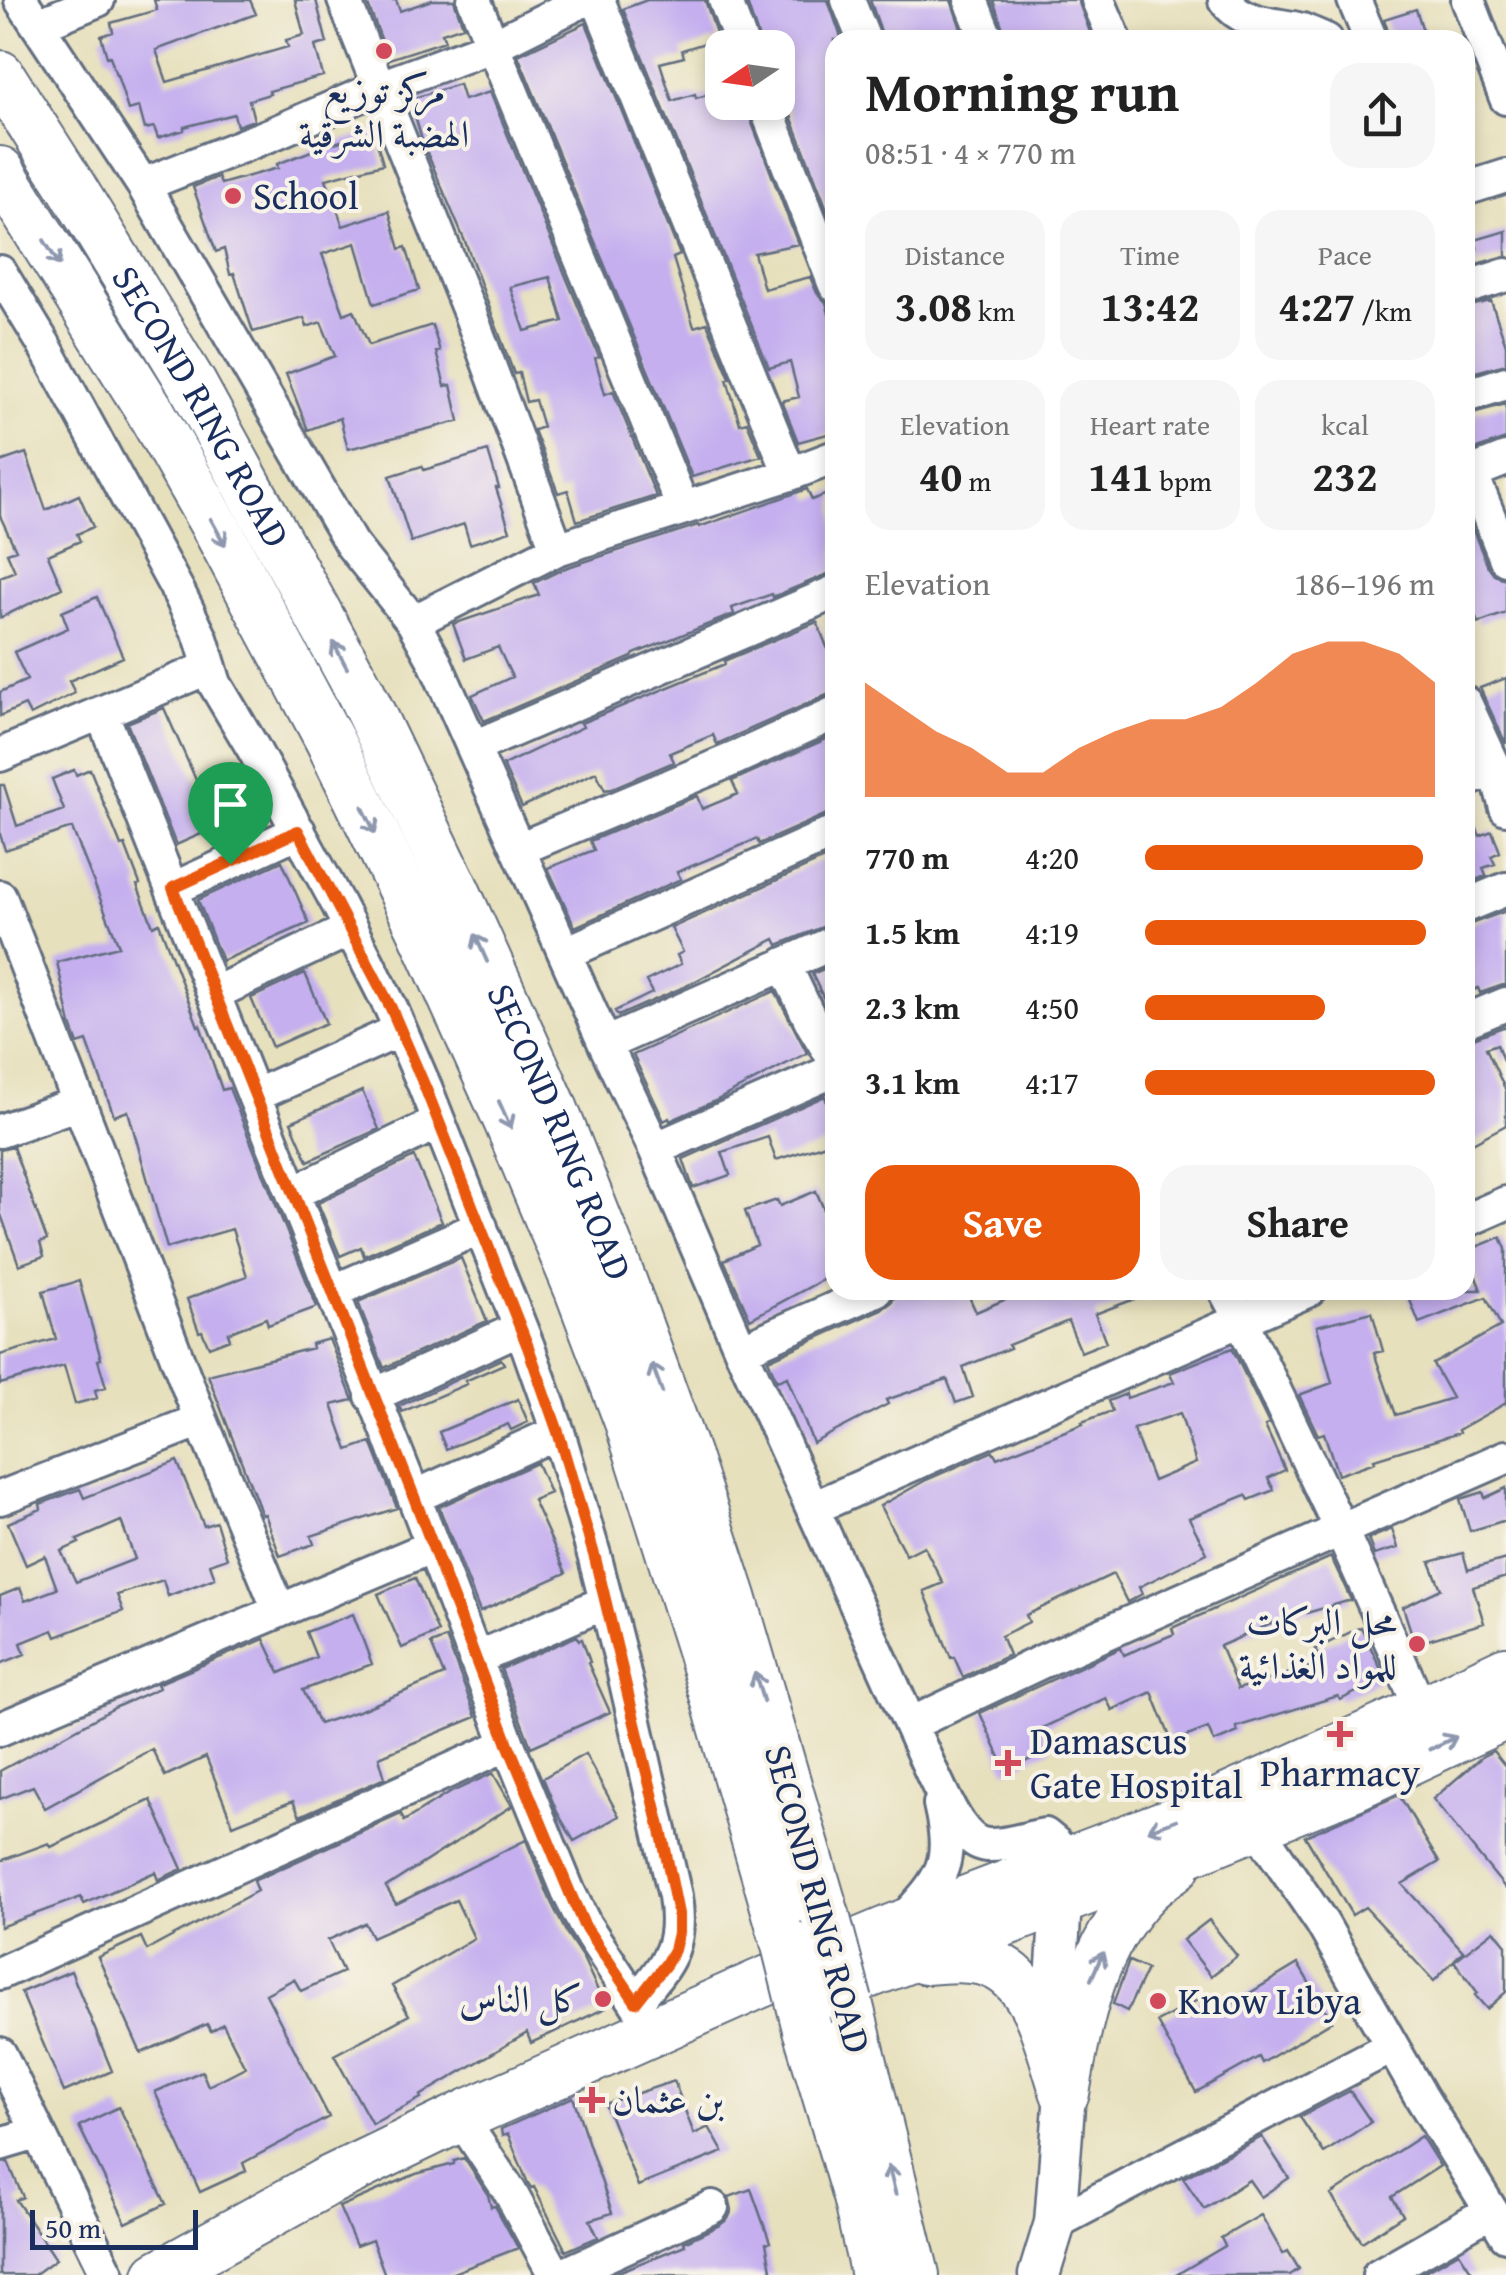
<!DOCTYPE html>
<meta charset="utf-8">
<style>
body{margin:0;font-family:"Gentium Book Plus",Amiri,serif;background:#f6f6f6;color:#222;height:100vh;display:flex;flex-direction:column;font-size:38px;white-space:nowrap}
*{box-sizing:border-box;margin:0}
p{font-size:32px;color:#767676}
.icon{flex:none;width:55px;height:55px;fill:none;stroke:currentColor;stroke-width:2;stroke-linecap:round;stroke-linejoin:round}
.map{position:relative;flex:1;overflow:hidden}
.sheet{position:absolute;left:825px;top:30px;width:650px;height:1270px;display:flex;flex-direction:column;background:#fff;border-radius:30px;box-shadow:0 5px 15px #0003}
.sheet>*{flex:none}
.needle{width:65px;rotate:257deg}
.tools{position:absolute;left:705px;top:30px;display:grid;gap:20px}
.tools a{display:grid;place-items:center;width:90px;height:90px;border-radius:20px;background:#fff;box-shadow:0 5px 15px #0003;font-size:50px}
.scale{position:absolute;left:30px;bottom:25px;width:168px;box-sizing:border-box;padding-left:10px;border:5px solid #1b2f5e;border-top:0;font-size:28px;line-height:35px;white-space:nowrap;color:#1b2f5e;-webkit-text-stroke:8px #f7f3e8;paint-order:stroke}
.pin{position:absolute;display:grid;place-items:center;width:85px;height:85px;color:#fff;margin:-102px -42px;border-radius:50% 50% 50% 0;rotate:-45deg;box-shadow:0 0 10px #0007}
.pin .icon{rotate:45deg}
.round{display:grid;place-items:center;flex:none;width:105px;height:105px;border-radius:30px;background:#f6f6f6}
.overview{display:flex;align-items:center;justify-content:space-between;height:170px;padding:0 40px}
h1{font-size:55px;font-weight:700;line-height:75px}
.metrics{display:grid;grid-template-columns:repeat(3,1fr);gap:15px;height:170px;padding:10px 40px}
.metrics div{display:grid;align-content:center;border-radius:25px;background:#f6f6f6;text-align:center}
.metrics b{font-size:42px;font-weight:700}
.metrics small{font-size:28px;font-weight:400}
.metrics p{font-size:28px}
.chart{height:280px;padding:20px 40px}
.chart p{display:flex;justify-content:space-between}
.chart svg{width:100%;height:180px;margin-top:10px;fill:#ea580c;opacity:.7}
.action{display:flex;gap:20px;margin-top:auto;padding:20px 40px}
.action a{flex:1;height:115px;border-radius:30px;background:#ea580c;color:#fff;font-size:40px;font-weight:700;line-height:115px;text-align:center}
.action a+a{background:#f6f6f6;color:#222}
ul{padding:0 40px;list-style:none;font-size:32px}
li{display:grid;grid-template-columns:160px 120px 1fr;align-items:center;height:75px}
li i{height:25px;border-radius:12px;background:#ea580c}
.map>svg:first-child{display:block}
.building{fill:#c5afef;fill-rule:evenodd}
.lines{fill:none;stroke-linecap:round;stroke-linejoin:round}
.minor-casing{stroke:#626d7f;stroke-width:38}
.major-casing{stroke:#626d7f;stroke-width:45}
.highway-casing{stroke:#626d7f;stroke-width:52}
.minor{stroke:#fff;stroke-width:32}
.major{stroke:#fff;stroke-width:40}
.highway{stroke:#fff;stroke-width:48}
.highway-bridge-casing{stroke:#626d7f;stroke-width:52;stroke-linecap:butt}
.highway-bridge{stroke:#fff;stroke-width:48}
.oneway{stroke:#8d97ae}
.route-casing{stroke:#fff;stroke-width:20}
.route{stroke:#ea580c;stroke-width:12}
.poi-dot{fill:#d1495b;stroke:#f7f3e8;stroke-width:4}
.labels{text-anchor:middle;stroke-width:8;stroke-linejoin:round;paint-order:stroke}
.poi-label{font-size:38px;fill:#1b2f5e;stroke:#f7f3e8;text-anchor:start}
.street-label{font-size:38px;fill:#1b2f5e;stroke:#f7f3e8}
</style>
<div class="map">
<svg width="1506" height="2275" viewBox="0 0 1506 2275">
<rect width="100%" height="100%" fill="#f7f3e8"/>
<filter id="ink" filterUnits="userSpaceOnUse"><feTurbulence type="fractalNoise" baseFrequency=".01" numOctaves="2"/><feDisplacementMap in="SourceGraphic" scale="20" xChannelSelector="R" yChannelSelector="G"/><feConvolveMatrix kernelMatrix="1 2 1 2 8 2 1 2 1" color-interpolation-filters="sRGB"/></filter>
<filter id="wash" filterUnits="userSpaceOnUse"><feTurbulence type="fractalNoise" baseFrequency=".0048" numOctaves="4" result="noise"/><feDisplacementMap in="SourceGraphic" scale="40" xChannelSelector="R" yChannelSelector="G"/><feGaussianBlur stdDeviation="2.25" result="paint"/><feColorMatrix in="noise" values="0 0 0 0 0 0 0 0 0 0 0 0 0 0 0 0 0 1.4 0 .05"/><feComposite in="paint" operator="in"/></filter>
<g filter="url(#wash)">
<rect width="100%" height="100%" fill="#e7e0bd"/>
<g id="blocks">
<path class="building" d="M154,0H250L256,14L156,50L167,82L288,47L286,40L304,35L295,0H316L327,43L315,46L323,76L269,91L270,94L249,100L254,120L237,126L234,114L184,127V130L158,138L154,127L145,129L139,107L128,110L117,75H116L110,56L107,57L101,36L113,32L111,23L157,10Z
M366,0H396L400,11L432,0H454L463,26L442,33L445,41L389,59Z
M647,0H705L718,39L682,50L684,57L660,63L672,101L695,94L696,98L722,91V102H744L798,244L754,253L764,289L810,277L817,293L826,302L835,337V432L798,442L782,401L799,397L790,362L769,368L623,9Z
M746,0H828L842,40H835V230L783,95L778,88V48H762Z
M870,0H951L965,40H884Z
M993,0H1078L1093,40H1007Z
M1416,9L1426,40H1391L1384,19Z
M586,23L680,255L673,258L694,327L707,323L730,378L727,379L740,424L747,422L761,456L692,477L518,55Z
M459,84L464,100L490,92L599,357L595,358L605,394L613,391L656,496L577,521L568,490L558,493L534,430L543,427L535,400L526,402L519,373L514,374L466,244L423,143L410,99ZM550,277L563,321L525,331L510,287Z
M374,132L383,164L326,179L343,226L389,211L400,249L406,247L419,290L374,304L356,243L322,254L344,314L354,310L369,345L432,325L440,351L436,352L445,386L451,385L459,421L348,449L340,418L308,430L286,374L335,356L321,322L307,327L304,318L253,332L234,273L230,274L224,249L216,252L193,187L218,177L221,184L278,168L277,164L327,145Z
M1506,231V256L1465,267V237L1467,236L1472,249L1477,248L1475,240Z
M1491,301L1506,345V364L1468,374L1465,365V307Z
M1506,404V439L1474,450L1471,437L1465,439V415Z
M488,451L499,488H496L510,531L470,544L464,524L411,542L390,476L422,466L424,470Z
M26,453L46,510L79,495L93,527L77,534L80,541L48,555L62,588L0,618V577L15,571L7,553L16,550L0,516V462Z
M807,489L812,500L835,491V571L773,597L772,594L732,608L734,614L634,654L632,657L484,721L472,695L512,677L498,647L466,659L453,624L539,595L534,583L565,568L698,525L699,527Z
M1465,511L1488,567L1494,575L1506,579V613L1478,623L1475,615L1465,618Z
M97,597L123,657L69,681L75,693L30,715L25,705L0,716V692L27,680L14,652L68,628L62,612Z
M817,622L835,667V693L827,695L717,744L713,735L670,753L674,762L610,789L605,790L596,772L522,807L503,765L583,727L581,723L725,664L724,661Z
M1506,678V744L1480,688Z
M164,708L217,827L176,845L127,723Z
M835,735V812L827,814L759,844L757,839L677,872L681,879L575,927L548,868L594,850L590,841L697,796L702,809L738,794L732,781Z
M90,769L121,846L125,845L140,884L137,885L153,926L159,923L198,1026L200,1025L222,1090L229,1088L317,1307L268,1325L266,1318L228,1333L230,1339L209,1347L202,1331L199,1332L187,1299L247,1276L232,1229L167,1248L128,1111L114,1116L87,1041L78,1044L71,1025L57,962L119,946L72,828L5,850L0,834V785H4L17,826L64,810L52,779L74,770L76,775Z
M1465,802L1480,836L1492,831L1500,852L1491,856L1495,864L1483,868L1486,876L1465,884Z
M835,854V922L778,945L775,939L684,987L618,1016L615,1011L652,993L646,981L681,964L677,955L683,952L671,928Z
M282,861L309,923L222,961L198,900Z
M1506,911V984L1480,993L1478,988L1472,991L1465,978V926Z
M835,964V1022L812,974Z
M305,973L326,1023L272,1047L251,998Z
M775,991L807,1053L713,1102L670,1121L669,1118L664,1121L633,1055Z
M1506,1026V1060L1503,1061L1497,1044L1486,1048L1506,1091V1125L1465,1147V1041Z
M362,1091L379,1129L308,1161L291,1122Z
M825,1096L835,1129V1141L776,1160L768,1137L722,1152L730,1175L693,1188L683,1159Z
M13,1147L47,1240L40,1243L44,1256L19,1265L0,1212V1150Z
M414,1157L442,1222L364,1256L361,1247L340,1256L318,1203Z
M816,1191L835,1235V1273L750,1319L724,1260L757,1245L745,1211L777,1200L780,1206Z
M1501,1237L1506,1249V1403L1458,1430L1459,1433L1374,1459L1375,1462L1338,1475L1324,1433L1318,1435L1299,1395L1332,1383L1317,1326L1372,1312L1383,1351L1374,1353L1396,1415L1452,1398L1433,1364L1501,1326L1486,1297L1419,1323L1406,1290H1481L1466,1251Z
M461,1258L487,1321L384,1368L358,1302Z
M79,1281L101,1359L98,1360L106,1387L95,1390L97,1398L75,1404L64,1366L0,1384V1355L56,1339L43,1291Z
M905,1290H966L976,1312L1011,1297L1010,1294L1021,1290L1153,1292L1095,1314L1106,1342L1081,1352L1068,1321L1008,1345L1010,1348L963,1367L973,1397L956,1403L947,1379L886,1400L888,1404L813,1443L787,1377L777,1381L768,1360L884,1308L892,1302L896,1293Z
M329,1339L353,1400L332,1405L348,1450L371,1442L397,1508L311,1536L314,1544L280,1556L265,1514L262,1515L208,1375L312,1348L311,1344Z
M1232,1348L1269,1424L1265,1426L1285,1470L1268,1478L1274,1490L1249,1500L1246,1495L1189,1518L1207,1553L1139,1587L1142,1594L1127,1602L1113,1574L1026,1615L1029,1622L1001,1636L1009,1655L963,1677L954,1657L951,1658L924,1591L943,1583L924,1546L906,1555L880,1506L926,1480L993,1451L997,1458L1083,1424L1082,1422L1112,1411L1108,1401L1126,1394L1127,1398L1174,1382L1170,1373ZM1180,1413L1196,1463L1153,1481L1133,1429Z
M501,1359L504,1364L465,1381L467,1384L402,1412L399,1406Z
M518,1399L528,1422L511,1430L508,1424L446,1449L439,1432Z
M177,1461L204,1526L216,1522L227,1558L210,1564L215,1578L168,1596L163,1580L117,1595L123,1611L56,1637L53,1630L21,1643L25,1654L0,1664V1596L20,1588L25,1601L57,1589L45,1556L26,1565L8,1523L41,1509L40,1504L80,1489L84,1498ZM121,1521L135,1559L76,1582L61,1551L79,1543L77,1540Z
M537,1463L550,1493L533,1500L566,1573L480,1612L439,1507Z
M1506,1488V1520L1470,1531L1460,1499L1483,1492L1485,1498Z
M1392,1529L1398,1548L1374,1555L1368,1539Z
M1463,1553L1468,1570L1506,1559V1577L1473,1587L1484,1623L1415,1644L1403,1607L1441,1589L1430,1562Z
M1331,1557L1351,1600L1307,1613L1306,1609L1220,1646L1238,1689L1323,1663L1316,1649L1361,1627L1385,1678L1340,1700L1338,1696L1236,1727L1238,1732L1214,1742L1208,1728L1172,1742L1152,1692L1112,1710L1106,1698L1042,1728L1052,1749L1006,1771L980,1713L1121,1648L1124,1655L1174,1634L1172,1628Z
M415,1578L438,1632L402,1648L378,1594Z
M353,1614L372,1664L303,1690L319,1724L361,1710L444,1675L431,1644L446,1638L476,1717L379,1757L385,1778L300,1816L293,1801L233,1825L206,1757L165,1776L152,1749L45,1808L33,1786L0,1799V1771L116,1707L159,1688L157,1684L264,1639L280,1673L316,1657L306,1632Z
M577,1636L579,1640L582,1639L590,1662L588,1663L610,1712L531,1747L501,1669Z
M1493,1751L1506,1767V1889L1433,1799L1483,1756Z
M585,1754L619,1816L574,1841L557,1812L543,1778Z
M493,1773L512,1806L386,1887L396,1904L526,1840L551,1902L567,1934L583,1958L606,2008L531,2043L527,2033L420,2096L421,2098L372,2124L334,2055L409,2015L392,1986L474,1938L456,1900L372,1937L365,1923L328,1940L343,1972L301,1991L294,1979L266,1994L329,2117L243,2163L246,2171L200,2192L155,2092L202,2071L208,2086L245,2067L223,2024L211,2031L207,2024L141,2053L98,1957L141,1937L147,1950L257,1891L253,1881L401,1814L404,1821L449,1793Z
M1399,1795L1439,1862L1402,1884L1463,1951L1434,1981L1365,1907L1352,1915L1305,1836Z
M151,1800L182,1869L158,1880L155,1872L84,1904L81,1897L0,1927V1861L49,1843L51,1847Z
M1209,1920L1237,1956L1211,1976L1183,1940Z
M1494,1930L1506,1945V1992L1487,2009L1475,1995L1478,1993L1454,1961Z
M1129,1961L1147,1969L1127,2011L1113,2004Z
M1298,1964L1332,2021L1262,2063L1259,2057L1196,2092L1157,2022L1205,1996L1215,2014Z
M71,1971L112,2071L64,2092L21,1992Z
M674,2081L694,2134L709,2127L723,2152L638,2186L605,2104Z
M1350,2091L1371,2122L1324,2153L1300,2117Z
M573,2097L612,2213L590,2220L598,2237L566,2251L534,2187L531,2188L527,2181L508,2134L502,2136L501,2129Z
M119,2107L166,2204L126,2223L79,2126Z
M1421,2136L1440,2166L1392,2197L1403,2215L1362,2242L1331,2195Z
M1262,2137L1289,2178L1261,2197L1249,2180L1204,2209L1183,2178Z
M464,2158L488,2195L491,2207L495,2206L518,2248L448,2275H385L372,2240L356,2246L339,2207L416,2174L454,2164V2161Z
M8,2162L23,2197L16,2200L56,2259L34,2275H0V2163Z
M751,2189L770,2242L766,2243L772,2275H611L685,2245L684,2242L720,2225L728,2219L732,2210L729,2197Z
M1261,2215L1283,2254L1288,2251L1299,2269L1290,2275H1176L1225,2246L1221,2238Z
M1459,2252L1474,2275H1419Z"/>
</g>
</g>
<g filter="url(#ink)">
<use href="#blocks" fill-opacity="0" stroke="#626d7f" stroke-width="2.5"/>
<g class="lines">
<defs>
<path id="minor" d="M21,0L143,185L351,544L413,622L434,660L605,1044L655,1149L741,1350L933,1775C944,1796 961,1843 987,1845C1006,1846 1026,1838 1045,1835L1056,1844L1063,1862
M344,0L469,311L557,549
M474,0L683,508
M598,0L790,474
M725,0L743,48
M848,0L864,40
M971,0L987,40
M1098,0L1115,40
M1225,0C1243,26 1275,23 1302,30C1310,33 1318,37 1326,40
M1354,0L1371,40
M1468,0L1506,98
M38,25L98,0
M764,102L835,285
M143,185L272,134L380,87L494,45L584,0
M1465,189L1506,176
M0,272L43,343L179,593L201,638L215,684L253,748L339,906L391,1008L425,1087L528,1347L558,1432L595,1558L620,1656L675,1896C683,1950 667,1962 636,2002
M1465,288L1506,275
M1465,396L1506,383
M1471,472L1506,559
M1465,475L1506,459
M413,622L557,549L790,474L835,457
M1465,703L1495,768L1506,808
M102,714L414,1497L508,1744L569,1893L585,1925L646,2018
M474,747L835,592
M0,755L210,667
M1465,781L1495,768
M519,849L736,758L835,713
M173,889L299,831
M0,897L201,1420L279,1610
M1465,906L1506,889
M566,953L835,832
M784,964L812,1023L835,1061
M213,994L351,929
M1465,1021L1506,1004
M605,1044L835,942
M254,1096L400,1030
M0,1131L79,1103
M655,1149L835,1070
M293,1193L439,1122
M1465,1221L1506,1203
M1225,1290L1241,1320L1341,1530L1422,1711
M332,1292L481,1227
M741,1350L876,1290
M372,1396L520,1328
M414,1497L558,1432
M0,1498L201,1420
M813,1508L1309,1290
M475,1659L606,1602
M911,1724L1043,1661L1506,1457
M0,1729L433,1546
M1256,1826L1322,1923L1420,2095L1506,2235
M903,1920C943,1877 954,1864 940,1804
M0,1973L508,1744
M0,2054L108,2275
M468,2129L510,2192L555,2275
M0,2144L37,2133
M1055,2223L1392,2046
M563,2275L712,2207
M1379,2275L1491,2211"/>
<path id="major" d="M1039,2275L1055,2223L1065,2093L1056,1981L1063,1872"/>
<g id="highway">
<path id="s1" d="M0,75L71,186L192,384L361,693L456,892L552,1105L622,1281L685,1454L732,1597L825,1915"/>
<path d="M0,171L149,409L218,531L330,741L421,928L508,1121L579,1290L629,1422L702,1653L785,1941"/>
<path d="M925,1960C945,1959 967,1956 987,1962C1038,1978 1049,2046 1064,2090"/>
<path d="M831,1988L1199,1848L1352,1787L1506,1715"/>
<path d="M848,2002L915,2275"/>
<path d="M807,2029L857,2197L875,2275"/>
<path d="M1065,2093C1078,2020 1091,1946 1145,1891C1154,1882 1166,1874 1176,1866"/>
<path d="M158,2275L328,2181L467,2114L759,1984L896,1927L1193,1814L1422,1711L1506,1671"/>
</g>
</defs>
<use href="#minor" class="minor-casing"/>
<use href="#major" class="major-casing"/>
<use href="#highway" class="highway-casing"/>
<use href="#minor" class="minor"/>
<use href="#major" class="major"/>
<use href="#highway" class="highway"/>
<defs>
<path id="highway-bridge" d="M825,1915L848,2002
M785,1941L807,2029"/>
</defs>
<use href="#highway-bridge" class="highway-bridge-casing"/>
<use href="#highway-bridge" class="highway-bridge"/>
</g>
<defs><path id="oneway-shaft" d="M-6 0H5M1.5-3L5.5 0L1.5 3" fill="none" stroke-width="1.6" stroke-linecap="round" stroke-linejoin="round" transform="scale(2.5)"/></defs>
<g class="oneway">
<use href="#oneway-shaft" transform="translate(52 253) rotate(58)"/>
<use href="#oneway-shaft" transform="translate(218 532) rotate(61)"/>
<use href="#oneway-shaft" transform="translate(340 655) rotate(-118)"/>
<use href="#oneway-shaft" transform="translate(369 820) rotate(64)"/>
<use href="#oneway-shaft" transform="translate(481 948) rotate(-114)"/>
<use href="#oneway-shaft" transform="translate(505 1115) rotate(66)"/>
<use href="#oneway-shaft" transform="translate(657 1378) rotate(-110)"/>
<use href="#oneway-shaft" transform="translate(759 1687) rotate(-107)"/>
<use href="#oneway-shaft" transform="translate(1443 1743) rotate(-25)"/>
<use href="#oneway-shaft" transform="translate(1162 1825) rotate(160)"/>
<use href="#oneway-shaft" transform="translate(1097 1966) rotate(-66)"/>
<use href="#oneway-shaft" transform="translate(892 2180) rotate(-104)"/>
</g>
</g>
<g class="lines" filter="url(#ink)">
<defs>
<path id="route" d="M298,831L391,1008L425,1087L528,1347L558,1432L595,1558L663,1839L678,1914V1933L674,1950L666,1964L636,2002L584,1925L570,1893L508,1744L414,1497L173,888Z"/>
</defs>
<use href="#route" class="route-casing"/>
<use href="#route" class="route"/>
</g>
<g class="poi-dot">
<circle cx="384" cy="51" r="10"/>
<circle cx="233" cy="196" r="10"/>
<circle cx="1417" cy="1644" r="10"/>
<path d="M1335 1719h10v10h10v10h-10v10h-10v-10h-10v-10h10z"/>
<path d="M1003 1748h10v10h10v10h-10v10h-10v-10h-10v-10h10z"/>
<circle cx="603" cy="1999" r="10"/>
<circle cx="1158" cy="2001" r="10"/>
<path d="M587 2085h10v10h10v10h-10v10h-10v-10h-10v-10h10z"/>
</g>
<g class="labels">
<g class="poi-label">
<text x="384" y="103" text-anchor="middle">مركز توزيع<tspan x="384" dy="44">الهضبة الشرقية</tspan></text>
<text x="253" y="209">School</text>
<text x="1397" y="1635" text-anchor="end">محل البركات<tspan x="1397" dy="44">للمواد الغذائية</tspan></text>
<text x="1030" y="1754">Damascus<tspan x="1030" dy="44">Gate Hospital</tspan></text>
<text x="1340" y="1786" text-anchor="middle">Pharmacy</text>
<text x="583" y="2012" text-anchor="end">كل الناس</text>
<text x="1178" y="2014">Know Libya</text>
<text x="612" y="2113">بن عثمان</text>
</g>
<g class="street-label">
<text dy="13" stroke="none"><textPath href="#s1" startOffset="388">SECOND RING ROAD</textPath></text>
<text dy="13" stroke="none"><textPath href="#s1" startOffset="1198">SECOND RING ROAD</textPath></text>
<text transform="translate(818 1899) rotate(75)" y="13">SECOND RING ROAD</text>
</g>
</g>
</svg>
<div class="tools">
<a><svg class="needle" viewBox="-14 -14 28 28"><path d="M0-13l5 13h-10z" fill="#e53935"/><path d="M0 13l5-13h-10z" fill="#767676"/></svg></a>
</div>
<div class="scale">50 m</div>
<div class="pin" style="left:230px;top:864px;background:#1e9e55"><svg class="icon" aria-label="arrive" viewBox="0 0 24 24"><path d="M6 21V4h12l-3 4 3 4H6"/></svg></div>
<section class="sheet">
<div class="overview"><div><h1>Morning run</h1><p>08:51 · 4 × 770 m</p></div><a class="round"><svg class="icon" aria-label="share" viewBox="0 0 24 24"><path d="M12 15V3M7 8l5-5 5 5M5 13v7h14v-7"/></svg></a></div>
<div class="metrics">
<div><p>Distance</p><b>3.08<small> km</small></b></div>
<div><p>Time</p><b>13:42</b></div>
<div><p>Pace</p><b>4:27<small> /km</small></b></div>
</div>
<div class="metrics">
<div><p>Elevation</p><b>40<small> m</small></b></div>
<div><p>Heart rate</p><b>141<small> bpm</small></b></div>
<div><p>kcal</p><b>232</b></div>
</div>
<div class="chart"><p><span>Elevation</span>186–196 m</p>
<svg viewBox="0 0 160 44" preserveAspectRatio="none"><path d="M0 44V16L10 22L20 28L30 32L40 38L50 38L60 32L70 28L80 25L90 25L100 22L110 16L120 9L130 6L140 6L150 9L160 16V44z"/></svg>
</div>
<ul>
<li><b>770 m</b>4:20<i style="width:96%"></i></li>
<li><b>1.5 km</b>4:19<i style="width:97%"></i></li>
<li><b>2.3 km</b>4:50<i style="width:62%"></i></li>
<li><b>3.1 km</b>4:17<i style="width:100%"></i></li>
</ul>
<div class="action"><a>Save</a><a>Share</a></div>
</section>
</div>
